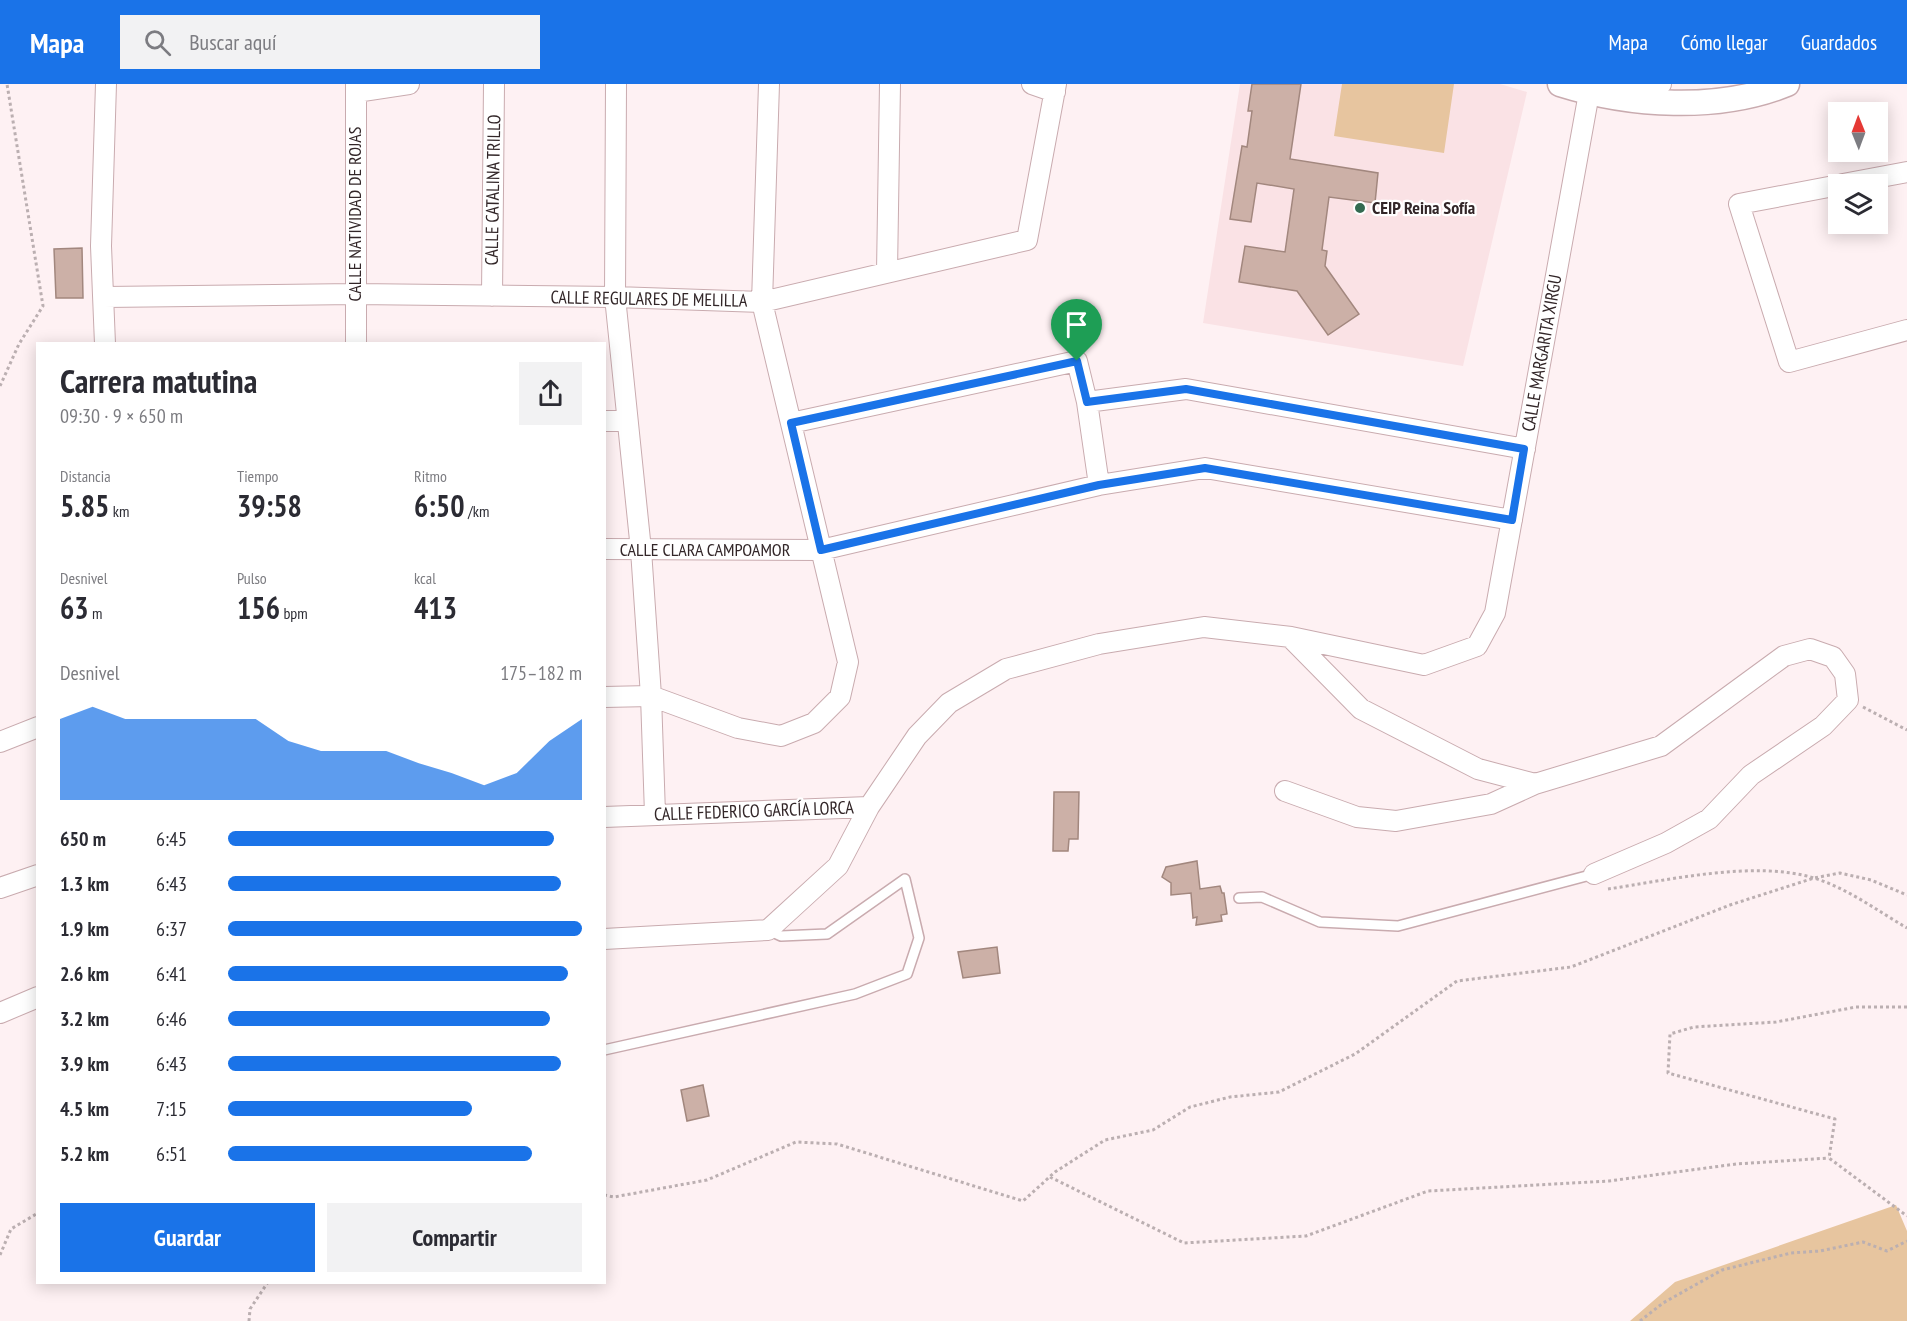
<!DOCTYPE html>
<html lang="es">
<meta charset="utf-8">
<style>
body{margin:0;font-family:"PT Sans Narrow",sans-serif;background:#f2f2f3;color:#2b2b33;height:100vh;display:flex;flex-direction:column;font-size:22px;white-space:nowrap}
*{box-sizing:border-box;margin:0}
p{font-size:20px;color:#7c7c81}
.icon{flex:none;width:33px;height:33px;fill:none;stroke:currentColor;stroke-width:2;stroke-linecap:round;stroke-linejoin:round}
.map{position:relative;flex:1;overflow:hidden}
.drawer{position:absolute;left:36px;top:258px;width:570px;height:942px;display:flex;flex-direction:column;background:#fff;border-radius:0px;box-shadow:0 3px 15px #0003}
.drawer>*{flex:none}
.needle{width:39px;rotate:359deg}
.tools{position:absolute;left:1828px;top:18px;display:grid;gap:12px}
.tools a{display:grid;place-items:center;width:60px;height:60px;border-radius:0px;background:#fff;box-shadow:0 3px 15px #0003;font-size:30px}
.pin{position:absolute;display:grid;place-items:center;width:51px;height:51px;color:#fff;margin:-62px -26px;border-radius:50% 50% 50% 0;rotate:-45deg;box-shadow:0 0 6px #0007}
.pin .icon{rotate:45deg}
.round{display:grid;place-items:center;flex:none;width:63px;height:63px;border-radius:0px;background:#f2f2f3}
.head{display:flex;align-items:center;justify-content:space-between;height:102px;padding:0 24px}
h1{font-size:33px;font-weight:700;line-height:45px}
.figures{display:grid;grid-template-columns:repeat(3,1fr);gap:9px;height:102px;padding:6px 24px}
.figures div{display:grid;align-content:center}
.figures b{font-size:30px;font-weight:700}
.figures small{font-size:16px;font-weight:400}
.figures p{font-size:16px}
.chart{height:168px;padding:12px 24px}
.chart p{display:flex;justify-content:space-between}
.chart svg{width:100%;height:108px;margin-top:6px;fill:#1a73e8;opacity:.7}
.cta{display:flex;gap:12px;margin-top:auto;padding:12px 24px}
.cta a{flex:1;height:69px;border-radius:0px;background:#1a73e8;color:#fff;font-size:24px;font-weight:700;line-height:69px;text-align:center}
.cta a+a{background:#f2f2f3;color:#2b2b33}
ul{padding:0 24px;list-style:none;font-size:20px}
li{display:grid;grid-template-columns:96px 72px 1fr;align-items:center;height:45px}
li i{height:15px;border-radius:8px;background:#1a73e8}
header{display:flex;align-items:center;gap:36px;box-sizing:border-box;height:84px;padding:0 30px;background:#1a73e8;color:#fff}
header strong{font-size:28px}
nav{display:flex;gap:33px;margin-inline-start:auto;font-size:21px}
.search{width:420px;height:54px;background:#f2f2f3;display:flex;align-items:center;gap:15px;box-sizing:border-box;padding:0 21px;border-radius:0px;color:#7c7c81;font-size:22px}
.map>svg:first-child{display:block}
.built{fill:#fae2e5}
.green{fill:#e7c59f}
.building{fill:#ccb0a7;stroke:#a2877e;stroke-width:1.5}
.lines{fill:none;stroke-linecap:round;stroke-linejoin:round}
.service-casing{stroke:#c9abaf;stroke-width:12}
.minor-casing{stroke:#c9abaf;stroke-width:22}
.tertiary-casing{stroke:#c9abaf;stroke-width:27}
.path{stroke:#bbafb1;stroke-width:3;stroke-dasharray:3 3;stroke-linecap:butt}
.service{stroke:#fff;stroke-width:9}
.minor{stroke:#fff;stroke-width:20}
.tertiary{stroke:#fff;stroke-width:24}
.route-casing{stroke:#fff;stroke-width:12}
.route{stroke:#1a73e8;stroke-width:8}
.poi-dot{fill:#336a51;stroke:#fff;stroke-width:2}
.labels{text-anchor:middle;stroke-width:4.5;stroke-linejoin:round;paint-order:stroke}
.street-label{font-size:18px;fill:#322628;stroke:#fff}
.poi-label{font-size:18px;font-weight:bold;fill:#322628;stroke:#fff;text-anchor:start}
</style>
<header>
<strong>Mapa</strong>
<div class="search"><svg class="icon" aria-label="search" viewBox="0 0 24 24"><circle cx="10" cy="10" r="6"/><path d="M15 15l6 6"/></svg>Buscar aquí</div>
<nav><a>Mapa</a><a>Cómo llegar</a><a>Guardados</a></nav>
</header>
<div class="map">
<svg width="1907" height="1237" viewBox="0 0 1907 1237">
<rect width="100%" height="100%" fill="#fef1f3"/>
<path class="built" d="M1240,0H1500L1527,8L1463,282L1203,239Z"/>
<path class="green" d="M1342,0H1454L1444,69L1334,52Z
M1896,1121L1907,1147V1237H1630L1675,1198Z"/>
<path class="building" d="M1252,0H1301L1290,75L1378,89L1375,119L1329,113L1322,166L1327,167L1325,182L1359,230L1328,251L1297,207L1239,198L1245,162L1285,168L1294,105L1257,99L1251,138L1230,135L1242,62L1247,63L1252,27H1248Z
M82,164L83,214H56L54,165Z
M1054,708H1079L1078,755H1069L1068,767H1053Z
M1197,777L1200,805L1220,802L1222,809H1224L1227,830L1221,831L1222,837L1196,841L1197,833L1193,834L1191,809L1171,811V799L1162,793L1166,783Z
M997,863L1000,889L963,894L958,868Z
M703,1001L709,1032L687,1037L681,1006Z"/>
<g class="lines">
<defs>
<path id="service" d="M1239,814L1262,813L1320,838L1398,842L1594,790
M604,966L855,910L907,890L919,854L905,795L827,850L781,852L768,846"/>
<path id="minor" d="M1032,0L1055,8
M356,8L409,0
M1843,100L1907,88
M1839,101L1739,120L1789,278L1907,246
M887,188L890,0
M492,212L494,0
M105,213L355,210L615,213L762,218L1027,156L1056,0
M105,260L101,162L106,0
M356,260V0
M1087,318L1099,401
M604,337H627
M791,339L1077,277L1087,318L1186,305L1525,365
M604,465L821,466L1099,401L1205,384L1512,436
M1291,554L1361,625L1478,685L1535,700L1661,662L1784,572L1810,565L1833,573L1845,590L1848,616L1823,642L1751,691L1709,735L1666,759L1594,790
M604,613L651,612L641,466L615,213L616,0
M0,658L38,643
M1285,707L1357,733L1396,737L1491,720L1535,700
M655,730L651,612L738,644L781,652L814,639L840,613L848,578L762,218L769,0
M604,733L869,723
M0,804L38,791
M604,855L768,846L838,782L869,723L917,652L949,619L1006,585L1099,560L1204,543L1291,553L1424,581L1477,562L1495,529L1589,9L1636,6L1661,0
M0,929L38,913"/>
<path id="tertiary" d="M1560,0C1630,22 1718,28 1787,0"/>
</defs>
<use href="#service" class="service-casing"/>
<use href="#minor" class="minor-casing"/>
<use href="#tertiary" class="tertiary-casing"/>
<path class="path" d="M0,302L19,260L43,222L7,0
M1863,623L1907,646
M1608,805C1669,796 1755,776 1814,794C1847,804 1878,827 1907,844
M1907,923H1856L1776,938L1694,943L1670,950L1668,989L1835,1035L1829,1074L1907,1132
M1050,1093L1184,1159L1306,1152L1428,1107L1609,1097L1736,1080L1829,1074
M604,1111L614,1113L707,1096L796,1058L837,1060L1023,1117L1055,1088L1105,1056L1153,1046L1190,1023L1230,1013L1279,1008L1355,970L1457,897L1571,883L1730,821L1814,794L1840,789L1871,796L1907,811
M0,1171L11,1145L38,1129
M249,1237L250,1225L268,1198
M1640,1237L1663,1219L1722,1186L1791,1169L1820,1167L1863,1158L1887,1167L1907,1157"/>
<use href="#service" class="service"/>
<use href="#minor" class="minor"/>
<use href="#tertiary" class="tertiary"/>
</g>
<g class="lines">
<defs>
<path id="route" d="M1077,277L1087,318L1186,305L1524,365L1512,436L1205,384L1099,401L821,466L791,339Z"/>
</defs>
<use href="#route" class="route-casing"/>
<use href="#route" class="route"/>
</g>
<circle class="poi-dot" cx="1360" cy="124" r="6"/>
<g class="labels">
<g class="street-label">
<text transform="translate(493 106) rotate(-89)" y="6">CALLE CATALINA TRILLO</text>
<text transform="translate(355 130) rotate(-90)" y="6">CALLE NATIVIDAD DE ROJAS</text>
<text transform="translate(649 215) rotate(1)" y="6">CALLE REGULARES DE MELILLA</text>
<text transform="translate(1542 269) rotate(-80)" y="6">CALLE MARGARITA XIRGU</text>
<text x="705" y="472">CALLE CLARA CAMPOAMOR</text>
<text transform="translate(754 727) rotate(-2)" y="6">CALLE FEDERICO GARCÍA LORCA</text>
</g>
<g class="poi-label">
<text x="1372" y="130">CEIP Reina Sofía</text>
</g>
</g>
</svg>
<div class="tools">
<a><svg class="needle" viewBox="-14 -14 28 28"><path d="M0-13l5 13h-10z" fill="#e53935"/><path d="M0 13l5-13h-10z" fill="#7c7c81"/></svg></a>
<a><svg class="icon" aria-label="layers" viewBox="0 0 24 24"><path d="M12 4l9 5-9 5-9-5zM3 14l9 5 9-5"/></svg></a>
</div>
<div class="pin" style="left:1077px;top:277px;background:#1e9e55"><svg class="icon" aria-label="arrive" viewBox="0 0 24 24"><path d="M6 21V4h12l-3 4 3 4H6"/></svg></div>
<section class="drawer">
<div class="head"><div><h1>Carrera matutina</h1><p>09:30 · 9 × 650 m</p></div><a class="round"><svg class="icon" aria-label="share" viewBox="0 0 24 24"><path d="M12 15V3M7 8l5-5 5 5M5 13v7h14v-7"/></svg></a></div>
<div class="figures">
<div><p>Distancia</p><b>5.85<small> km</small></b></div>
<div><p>Tiempo</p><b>39:58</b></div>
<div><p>Ritmo</p><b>6:50<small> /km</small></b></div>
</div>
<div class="figures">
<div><p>Desnivel</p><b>63<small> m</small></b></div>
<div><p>Pulso</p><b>156<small> bpm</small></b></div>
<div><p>kcal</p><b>413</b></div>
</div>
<div class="chart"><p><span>Desnivel</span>175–182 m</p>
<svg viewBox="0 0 160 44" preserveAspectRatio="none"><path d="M0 44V11L10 6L20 11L30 11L40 11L50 11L60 11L70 20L80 24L90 24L100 24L110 29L120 33L130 38L140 33L150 20L160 11V44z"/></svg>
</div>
<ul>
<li><b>650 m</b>6:45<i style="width:92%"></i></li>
<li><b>1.3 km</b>6:43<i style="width:94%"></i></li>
<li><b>1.9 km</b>6:37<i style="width:100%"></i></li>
<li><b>2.6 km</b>6:41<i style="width:96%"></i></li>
<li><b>3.2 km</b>6:46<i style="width:91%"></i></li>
<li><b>3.9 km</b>6:43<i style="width:94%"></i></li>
<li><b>4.5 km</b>7:15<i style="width:69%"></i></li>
<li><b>5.2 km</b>6:51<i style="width:86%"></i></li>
</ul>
<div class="cta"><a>Guardar</a><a>Compartir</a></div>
</section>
</div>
